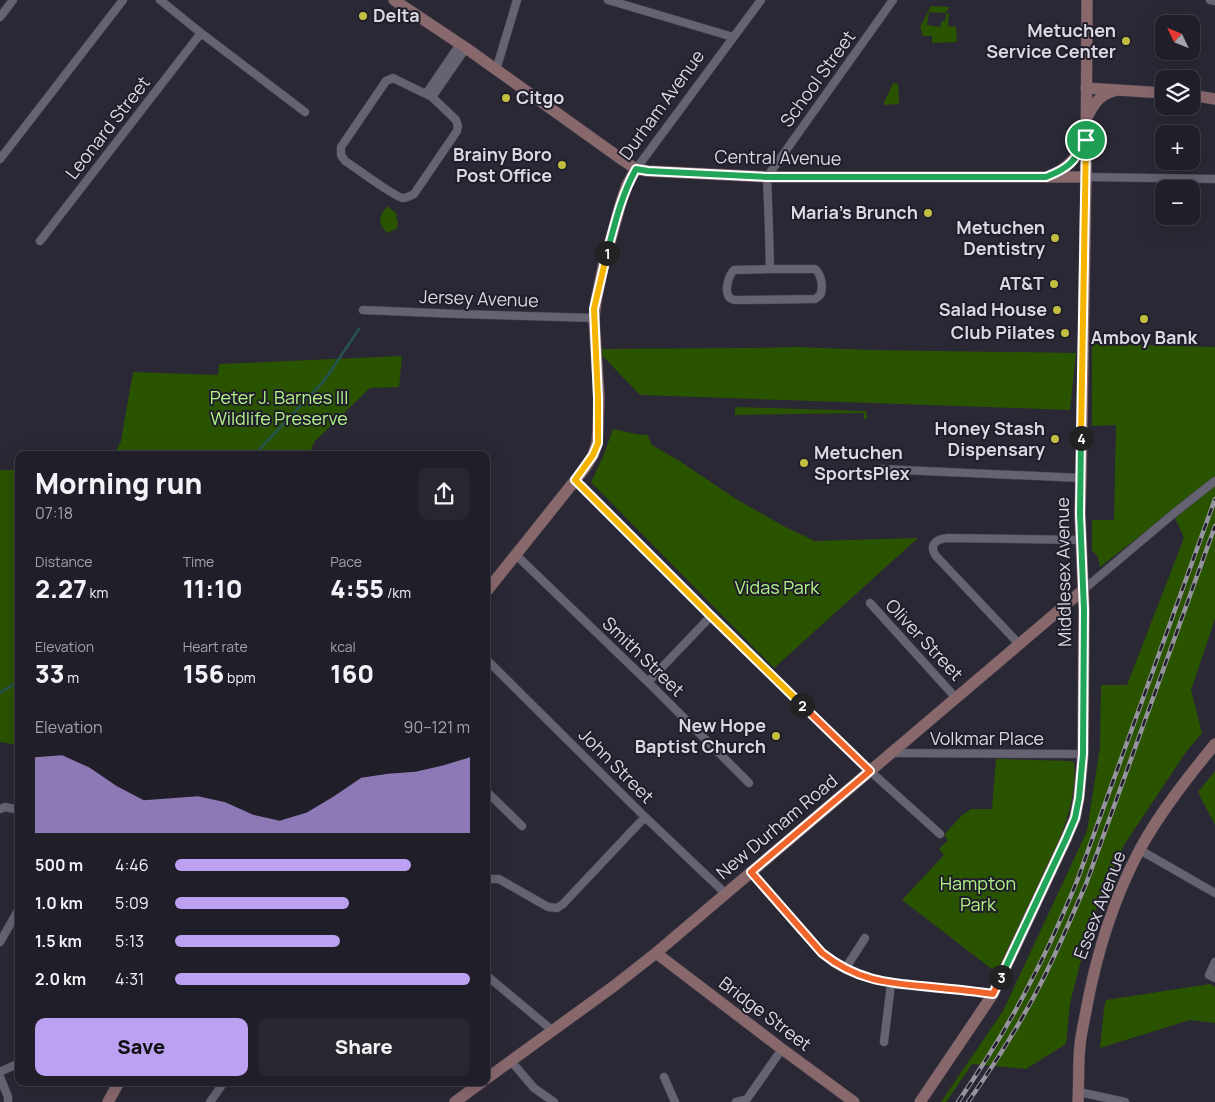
<!DOCTYPE html>
<meta charset="utf-8">
<style>
body{margin:0;font-family:Manrope,sans-serif;background:#282730;color:#f1f3f6;height:100vh;display:flex;flex-direction:column;font-size:19px;white-space:nowrap}
*{box-sizing:border-box;margin:0}
p{font-size:16px;color:#a2a2a8}
.icon{flex:none;width:28px;height:28px;fill:none;stroke:currentColor;stroke-width:2;stroke-linecap:round;stroke-linejoin:round}
.map{position:relative;flex:1;overflow:hidden}
.sheet{position:absolute;left:15px;top:451px;width:475px;height:635px;display:flex;flex-direction:column;background:#201e28;border-radius:10px;box-shadow:0 5px 20px #0002,0 0 0 1px #3d3c45}
.sheet>*{flex:none}
.needle{width:32px;rotate:313deg}
.controls{position:absolute;left:1155px;top:15px;display:grid;gap:10px}
.controls a{display:grid;place-items:center;width:45px;height:45px;border-radius:10px;background:#201e28;box-shadow:0 5px 20px #0002,0 0 0 1px #3d3c45;font-size:25px}
.pin{position:absolute;display:grid;place-items:center;width:42px;height:42px;color:#fff;margin:-21px;border:2px solid #fff;border-radius:50%;box-shadow:0 1px 5px #0007}
.km{position:absolute;width:25px;height:25px;margin:-12px;border-radius:50%;background:#222;color:#fff;font-size:14px;line-height:25px;text-align:center}
.round{display:grid;place-items:center;flex:none;width:52px;height:52px;border-radius:10px;background:#282730}
.headline{display:flex;align-items:center;justify-content:space-between;height:85px;padding:0 20px}
h1{font-size:28px;font-weight:800;line-height:38px}
.stats{display:grid;grid-template-columns:repeat(3,1fr);gap:8px;height:85px;padding:5px 20px}
.stats div{display:grid;align-content:center}
.stats b{font-size:25px;font-weight:800}
.stats small{font-size:14px;font-weight:400}
.stats p{font-size:14px}
.chart{height:140px;padding:10px 20px}
.chart p{display:flex;justify-content:space-between}
.chart svg{width:100%;height:90px;margin-top:5px;fill:#bca0f2;opacity:.7}
.cta{display:flex;gap:10px;margin-top:auto;padding:10px 20px}
.cta a{flex:1;height:58px;border-radius:10px;background:#bca0f2;color:#111;font-size:20px;font-weight:800;line-height:58px;text-align:center}
.cta a+a{background:#282730;color:#f1f3f6}
ul{padding:0 20px;list-style:none;font-size:16px}
li{display:grid;grid-template-columns:80px 60px 1fr;align-items:center;height:38px}
li i{height:12px;border-radius:6px;background:#bca0f2}
.map>svg:first-child{display:block}
.green{fill:#2a5300}
.lines{fill:none;stroke-linecap:round;stroke-linejoin:round}
.stream{stroke:#265356;stroke-width:2.5}
.street-casing{stroke:#47454f;stroke-width:9}
.secondary-casing{stroke:#47454f;stroke-width:12}
.street{stroke:#656271;stroke-width:8}
.secondary{stroke:#89686c;stroke-width:11}
.rail-casing{stroke:#95939d;stroke-width:4.5}
.rail{stroke:#211e2b;stroke-width:2.5;stroke-dasharray:8;stroke-linecap:butt}
.split-1-casing{stroke:#fff;stroke-width:10}
.split-2-casing{stroke:#fff;stroke-width:10}
.split-3-casing{stroke:#fff;stroke-width:10}
.split-4-casing{stroke:#fff;stroke-width:10}
.split-5-casing{stroke:#fff;stroke-width:10}
.split-1{stroke:#22a559;stroke-width:6}
.split-2{stroke:#f5b400;stroke-width:6}
.split-3{stroke:#f0652b;stroke-width:6}
.split-4{stroke:#22a559;stroke-width:6}
.split-5{stroke:#f5b400;stroke-width:6}
.poi-dot{fill:#c1be40;stroke:#211e2b;stroke-width:2}
.labels{text-anchor:middle;stroke-width:4;stroke-linejoin:round;paint-order:stroke}
.poi-label{font-size:18px;font-weight:bold;fill:#dad9e1;stroke:#211e2b;text-anchor:end}
.street-label{font-size:18px;fill:#dad9e1;stroke:#211e2b}
.park-label{font-size:18px;fill:#b2f387;stroke:#211e2b}
</style>
<div class="map">
<svg width="1215" height="1102" viewBox="0 0 1215 1102">
<rect width="100%" height="100%" fill="#2b2835"/>
<path class="green" d="M931,6L950,7L945,13L929,12L927,25L940,27L942,21H945L946,14L949,12L948,26L956,27L957,42L932,43V36H923L920,27Z
M893,83L898,84L899,104L883,105Z
M387,206L397,214L396,216L398,222L397,227L398,228L387,233C377,221 379,218 387,206Z
M1092,344L1215,347V619L1191,690L1202,733L1186,752L1124,845L1090,925L1070,1003L1066,1044L1026,1069L972,1064L946,1102H941L1003,1011L1087,831L1100,747L1101,685H1127L1184,538L1172,511L1100,567L1098,557L1092,550V520H1114L1116,425L1092,426Z
M798,347L871,350L1076,353L1070,410L1016,408L640,395L596,349L746,348Z
M402,356L399,387L370,388L314,442L309,455H114L121,441L133,372L218,375L219,364Z
M735,407L866,411L867,419H864V413L735,415Z
M613,429L636,434L648,435L649,439L652,445L681,462L736,499L785,527L815,541L918,538L774,668L591,482L603,457Z
M0,470H19V745L0,742Z
M996,759L1071,761L1074,762C1078,807 1055,850 1037,890C1023,918 1010,945 997,973L902,900L944,855L939,849L948,840L944,835L961,816L971,809H992Z
M1215,771V825L1198,792Z
M1210,984L1215,987V1023L1190,1020L1100,1048L1104,1009L1106,1000Z"/>
<g class="lines">
<path class="stream" d="M254,455L324,381L359,329
M0,693L19,681"/>
<defs>
<path id="street" d="M160,0L201,33L305,112
M608,0L733,37
M1210,0L1215,1
M0,17L13,0
M496,70L517,0
M393,78L432,97L456,120L458,126L457,131L414,194C410,196 407,198 403,198C394,197 355,167 345,161L341,155V147L386,81Z
M426,94L460,44
M432,97L466,48
M0,159L123,0
M636,169L761,0
M1086,177L1215,179
M40,241L201,33
M770,269L769,230L767,177L893,0
M770,269H815C821,274 823,285 821,293C820,296 818,297 815,299L735,300C732,299 729,299 728,295C725,288 729,275 734,270Z
M363,310L458,314L594,318
M880,469L1081,478
M575,480L711,616L870,771L940,834
M516,555L648,682L749,783
M1083,590L1173,514L1215,481
M870,603L956,698
M1019,644L936,556C928,544 937,539 948,538L1081,540
M486,659L645,817L726,894
M648,682L711,616
M891,753L1083,754
M486,791L522,826
M0,809L5,807L19,810
M1140,850L1215,893
M751,872L822,953L835,964L845,969L862,976L891,984L993,994
M486,879H499L548,907L557,908L563,904L645,817
M0,942L19,909
M1215,962L1209,975L1215,978
M845,969L865,938
M486,975L553,1031
M884,1042L891,984
M511,1061L534,1088L554,1102
M0,1072L19,1063
M0,1077L8,1097V1102
M664,1077L675,1102
M1079,1092L1125,1102
M210,1102L224,1082
M736,1102L747,1099L782,1049"/>
<path id="secondary" d="M394,0L466,48L624,161L636,169L648,171L767,177H1086
M1086,88L1164,93
M1191,95L1215,99
M1087,117C1094,104 1099,95 1114,91
M1051,175C1068,169 1076,157 1085,142
M486,592L585,468L593,455L597,443L598,429L599,397L594,318L596,301L603,267L622,199L627,185L636,169
M656,953L782,1049L854,1102
M486,1079L614,986L656,953L1083,590
M108,1102L119,1082
M455,1102L482,1082
M920,1102L993,994L1066,839L1075,818L1079,797L1083,754L1084,610L1080,514L1081,478L1086,177L1087,0
M1078,1102C1079,1083 1078,1064 1080,1045C1081,1034 1084,1022 1086,1011C1096,955 1113,900 1140,849C1161,811 1188,777 1215,744"/>
</defs>
<use href="#street" class="street-casing"/>
<use href="#secondary" class="secondary-casing"/>
<use href="#street" class="street"/>
<use href="#secondary" class="secondary"/>
<defs>
<path id="rail" d="M958,1102C984,1064 1010,1023 1031,981C1048,949 1063,915 1077,881L1215,499
M968,1102C994,1065 1019,1026 1040,985C1057,952 1071,918 1086,884L1215,526"/>
</defs>
<use href="#rail" class="rail-casing"/>
<use href="#rail" class="rail"/>
</g>
<g class="lines">
<defs>
<path id="split-1" d="M607,253C615,223 621,196 636,169L648,171L767,177H1046C1069,168 1074,162 1086,140"/>
<path id="split-2" d="M607,253L594,309L598,398V443L593,455L575,480L711,616L802,705"/>
<path id="split-3" d="M802,705L870,771L751,872L822,953C857,981 888,983 931,987C952,989 973,991 993,994L1001,977"/>
<path id="split-4" d="M1001,977L1066,839L1075,818L1079,798L1083,754L1084,610L1080,514L1081,438"/>
<path id="split-5" d="M1081,438L1086,140"/>
</defs>
<use href="#split-1" class="split-1-casing"/>
<use href="#split-2" class="split-2-casing"/>
<use href="#split-3" class="split-3-casing"/>
<use href="#split-4" class="split-4-casing"/>
<use href="#split-5" class="split-5-casing"/>
<use href="#split-1" class="split-1"/>
<use href="#split-2" class="split-2"/>
<use href="#split-3" class="split-3"/>
<use href="#split-4" class="split-4"/>
<use href="#split-5" class="split-5"/>
</g>
<g class="poi-dot">
<circle cx="363" cy="16" r="5"/>
<circle cx="1126" cy="41" r="5"/>
<circle cx="506" cy="98" r="5"/>
<circle cx="562" cy="165" r="5"/>
<circle cx="928" cy="213" r="5"/>
<circle cx="1055" cy="238" r="5"/>
<circle cx="1054" cy="284" r="5"/>
<circle cx="1057" cy="310" r="5"/>
<circle cx="1144" cy="319" r="5"/>
<circle cx="1065" cy="333" r="5"/>
<circle cx="1055" cy="439" r="5"/>
<circle cx="804" cy="463" r="5"/>
<circle cx="776" cy="736" r="5"/>
</g>
<g class="labels">
<g class="poi-label">
<text x="373" y="22" text-anchor="start">Delta</text>
<text x="1116" y="37">Metuchen<tspan x="1116" dy="21">Service Center</tspan></text>
<text x="516" y="104" text-anchor="start">Citgo</text>
<text x="552" y="161">Brainy Boro<tspan x="552" dy="21">Post Office</tspan></text>
<text x="918" y="219">Maria's Brunch</text>
<text x="1045" y="234">Metuchen<tspan x="1045" dy="21">Dentistry</tspan></text>
<text x="1044" y="290">AT&amp;T</text>
<text x="1047" y="316">Salad House</text>
<text x="1055" y="339">Club Pilates</text>
<text x="1144" y="344" text-anchor="middle">Amboy Bank</text>
<text x="1045" y="435">Honey Stash<tspan x="1045" dy="21">Dispensary</tspan></text>
<text x="814" y="459" text-anchor="start">Metuchen<tspan x="814" dy="21">SportsPlex</tspan></text>
<text x="766" y="732">New Hope<tspan x="766" dy="21">Baptist Church</tspan></text>
</g>
<g class="street-label">
<text transform="translate(818 79) rotate(-54)" y="6">School Street</text>
<text transform="translate(662 105) rotate(-54)" y="6">Durham Avenue</text>
<text transform="translate(108 128) rotate(-52)" y="6">Leonard Street</text>
<text transform="translate(778 158) rotate(1)" y="6">Central Avenue</text>
<text transform="translate(479 299) rotate(2)" y="6">Jersey Avenue</text>
<text transform="translate(1064 572) rotate(-91)" y="6">Middlesex Avenue</text>
<text transform="translate(924 640) rotate(47)" y="6">Oliver Street</text>
<text transform="translate(643 657) rotate(44)" y="6">Smith Street</text>
<text x="987" y="745">Volkmar Place</text>
<text transform="translate(616 766) rotate(45)" y="6">John Street</text>
<text transform="translate(777 827) rotate(-40)" y="6">New Durham Road</text>
<text transform="translate(1100 905) rotate(-69)" y="6">Essex Avenue</text>
<text transform="translate(765 1014) rotate(37)" y="6">Bridge Street</text>
</g>
<g class="park-label">
<text x="279" y="404">Peter J. Barnes III<tspan x="279" dy="21">Wildlife Preserve</tspan></text>
<text x="777" y="594">Vidas Park</text>
<text x="978" y="890">Hampton<tspan x="978" dy="21">Park</tspan></text>
</g>
</g>
</svg>
<div class="controls">
<a><svg class="needle" viewBox="-14 -14 28 28"><path d="M0-13l5 13h-10z" fill="#e53935"/><path d="M0 13l5-13h-10z" fill="#a2a2a8"/></svg></a>
<a><svg class="icon" aria-label="layers" viewBox="0 0 24 24"><path d="M12 4l9 5-9 5-9-5zM3 14l9 5 9-5"/></svg></a>
<a>+</a>
<a>−</a>
</div>
<div class="pin" style="left:1086px;top:140px;background:#1e9e55"><svg class="icon" aria-label="arrive" viewBox="0 0 24 24"><path d="M6 21V4h12l-3 4 3 4H6"/></svg></div>
<b class="km" style="left:607px;top:253px">1</b>
<b class="km" style="left:802px;top:705px">2</b>
<b class="km" style="left:1001px;top:977px">3</b>
<b class="km" style="left:1081px;top:438px">4</b>
<section class="sheet">
<div class="headline"><div><h1>Morning run</h1><p>07:18</p></div><a class="round"><svg class="icon" aria-label="share" viewBox="0 0 24 24"><path d="M12 15V3M7 8l5-5 5 5M5 13v7h14v-7"/></svg></a></div>
<div class="stats">
<div><p>Distance</p><b>2.27<small> km</small></b></div>
<div><p>Time</p><b>11:10</b></div>
<div><p>Pace</p><b>4:55<small> /km</small></b></div>
</div>
<div class="stats">
<div><p>Elevation</p><b>33<small> m</small></b></div>
<div><p>Heart rate</p><b>156<small> bpm</small></b></div>
<div><p>kcal</p><b>160</b></div>
</div>
<div class="chart"><p><span>Elevation</span>90–121 m</p>
<svg viewBox="0 0 160 44" preserveAspectRatio="none"><path d="M0 44V7L10 6L20 12L30 21L40 28L50 27L60 26L70 29L80 35L90 38L100 34L110 26L120 17L130 15L140 14L150 11L160 7V44z"/></svg>
</div>
<ul>
<li><b>500 m</b>4:46<i style="width:80%"></i></li>
<li><b>1.0 km</b>5:09<i style="width:59%"></i></li>
<li><b>1.5 km</b>5:13<i style="width:56%"></i></li>
<li><b>2.0 km</b>4:31<i style="width:100%"></i></li>
</ul>
<div class="cta"><a>Save</a><a>Share</a></div>
</section>
</div>
